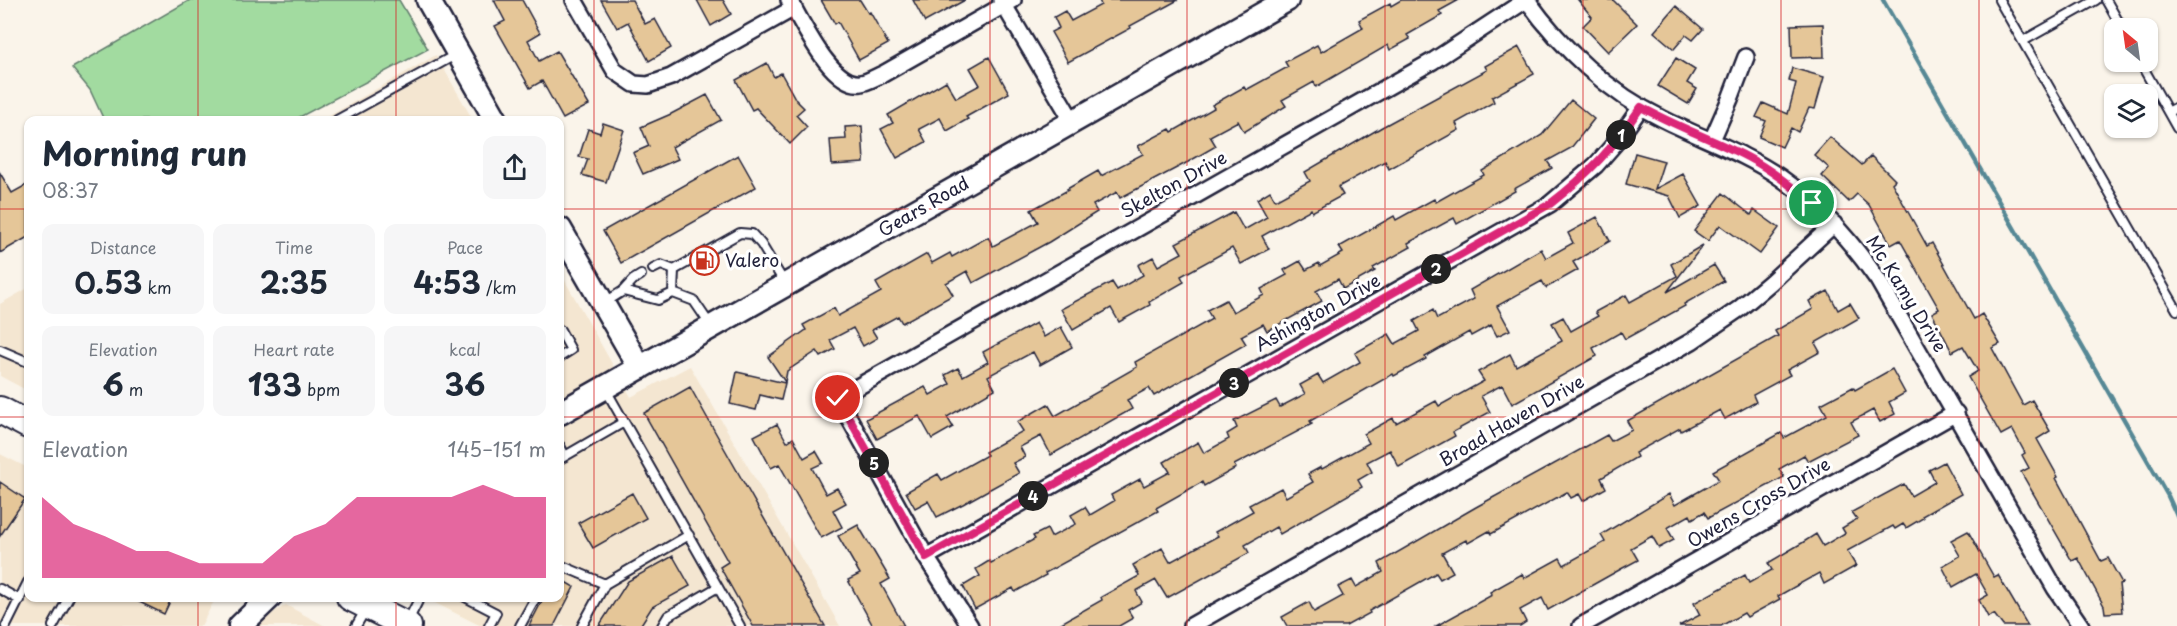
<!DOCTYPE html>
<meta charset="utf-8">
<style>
body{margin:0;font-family:"Playpen Sans",sans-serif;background:#f6f6f7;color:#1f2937;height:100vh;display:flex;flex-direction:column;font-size:22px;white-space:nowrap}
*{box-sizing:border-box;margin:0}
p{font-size:20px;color:#747a83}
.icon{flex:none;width:33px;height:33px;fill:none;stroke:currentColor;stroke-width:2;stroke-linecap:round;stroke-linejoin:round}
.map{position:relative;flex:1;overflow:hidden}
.panel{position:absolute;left:24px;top:116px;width:540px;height:486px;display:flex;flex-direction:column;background:#fff;border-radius:12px;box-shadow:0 2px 4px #0004}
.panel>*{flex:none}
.needle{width:39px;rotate:331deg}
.buttons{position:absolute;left:2104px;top:18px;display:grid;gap:12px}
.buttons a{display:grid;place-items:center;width:54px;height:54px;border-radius:12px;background:#fff;box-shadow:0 2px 4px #0004;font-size:30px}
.pin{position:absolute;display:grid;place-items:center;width:51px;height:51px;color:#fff;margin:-26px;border:3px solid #fff;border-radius:50%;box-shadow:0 2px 6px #0007}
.km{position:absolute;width:30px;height:30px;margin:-15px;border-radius:50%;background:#222;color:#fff;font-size:16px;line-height:30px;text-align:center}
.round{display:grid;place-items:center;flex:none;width:63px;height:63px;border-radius:12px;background:#f6f6f7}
.overview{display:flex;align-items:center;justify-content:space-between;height:102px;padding:0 18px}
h1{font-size:33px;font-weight:700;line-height:45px}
.metrics{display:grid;grid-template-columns:repeat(3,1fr);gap:9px;height:102px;padding:6px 18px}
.metrics div{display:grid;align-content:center;border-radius:12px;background:#f6f6f7;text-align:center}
.metrics b{font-size:30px;font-weight:700}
.metrics small{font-size:16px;font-weight:400}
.metrics p{font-size:16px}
.chart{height:168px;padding:12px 18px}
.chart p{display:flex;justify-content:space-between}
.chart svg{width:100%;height:108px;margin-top:6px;fill:#db2777;opacity:.7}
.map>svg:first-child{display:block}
.built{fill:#f4e6d1}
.green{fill:#a2dba0;stroke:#627e6e;stroke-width:1.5}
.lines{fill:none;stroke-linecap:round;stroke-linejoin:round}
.stream{stroke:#578895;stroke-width:4.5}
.building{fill:#e5c698;stroke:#22223b;stroke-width:1.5}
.lane-casing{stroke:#22223b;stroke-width:12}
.street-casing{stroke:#22223b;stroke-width:20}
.secondary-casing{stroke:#22223b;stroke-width:27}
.primary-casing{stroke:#22223b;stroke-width:30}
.lane{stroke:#fff;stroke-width:8}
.street{stroke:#fff;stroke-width:15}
.secondary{stroke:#fff;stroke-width:22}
.primary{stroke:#fff;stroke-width:26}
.route-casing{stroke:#fff;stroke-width:12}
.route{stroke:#db2777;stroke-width:8}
.grid{fill:none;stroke:#d62828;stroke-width:1.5;stroke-opacity:0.55}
.labels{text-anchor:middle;stroke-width:6;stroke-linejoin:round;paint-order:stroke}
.street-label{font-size:18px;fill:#22223b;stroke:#fff}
.poi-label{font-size:18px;fill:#22223b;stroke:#fff;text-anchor:start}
</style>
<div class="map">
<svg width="2177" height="626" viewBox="0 0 2177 626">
<rect width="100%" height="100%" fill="#faf4ea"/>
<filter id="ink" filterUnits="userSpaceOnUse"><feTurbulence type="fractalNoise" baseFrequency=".0167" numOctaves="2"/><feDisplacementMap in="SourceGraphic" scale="12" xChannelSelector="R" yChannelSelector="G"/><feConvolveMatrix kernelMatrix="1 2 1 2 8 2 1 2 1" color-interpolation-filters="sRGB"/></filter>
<g filter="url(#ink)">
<path class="built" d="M436,55L473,120H322Z
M560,272L631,397L690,366L840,626H481L423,597H560Z
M28,288V391L0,376V304Z
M0,454L28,468V597H216L201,626H0Z
M286,605L325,626H256L266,617Z"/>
<path class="green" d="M190,0H399L428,49L294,120H104L90,90L72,68Z"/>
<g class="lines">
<path class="stream" d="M1883,0L2168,496L2177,516"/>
</g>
<path class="building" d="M494,0H522L540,33L528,40L539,61L557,51L589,105L563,119L542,81L530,88L495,26L505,21Z
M601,0H632L645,24L655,19L671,48L649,61L628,22L617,28Z
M697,0H723L731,14L711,26Z
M821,0H860L868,13L870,12L888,44L859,60L838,22L835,24Z
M913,0H965L925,22Z
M1099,0H1178L1130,26L1131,28L1068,62L1051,32L1059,28L1054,17L1065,11L1071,21L1101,5Z
M1401,0H1459L1439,11L1442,15L1407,35L1410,39L1390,50L1388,45L1316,87L1314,82L1282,100L1286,106L1244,132L1238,121L1210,136L1216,146L1188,162L1120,198L1117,192L1093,205L1097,212L1049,242L973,283L967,271L946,283L953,295L902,323L898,316L872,330L877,338L863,346L853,328L830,340L835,349L821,357L817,351L787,371L785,382L768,357L806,330L803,325L834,308L838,316L881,292L876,283L927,254L932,263L950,253L952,257L988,237L993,246L1038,222L1031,210L1068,190L1067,189L1098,171L1101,176L1143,154L1138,146L1170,129L1172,132L1214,108L1212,105L1244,87L1246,90L1288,67L1285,62L1317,45L1321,52L1363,28L1359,20L1390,3L1391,6Z
M1578,0H1613L1637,24L1608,52L1583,26L1592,17Z
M1676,6L1703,29L1693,40L1686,35L1674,49L1654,32Z
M1823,24L1824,57L1792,58L1791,25Z
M1519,47L1534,74L1492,97L1494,102L1456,123L1459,130L1389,169L1385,161L1338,187L1343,195L1312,212L1311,209L1262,236L1269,249L1241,264L1232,248L1181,276L1184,282L1149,302L1150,305L1119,322L1111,308L1073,330L1061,309L1112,282L1117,290L1143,275L1138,265L1153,257L1158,266L1182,253L1176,243L1234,212L1244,230L1267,217L1257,199L1270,191L1275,200L1310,181L1305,172L1382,127L1487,70L1485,66Z
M989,57L1009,93L966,117L968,119L947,131L940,118L919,129L926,142L897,158L881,129L893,123L888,115L946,81L956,98L980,85L970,68Z
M1676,58L1695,70L1687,83L1697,89L1688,104L1658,86Z
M767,63L774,77L781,73L796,100L804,108L796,115L807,127L790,144L756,108L752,110L736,80Z
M1792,68L1824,77L1815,109L1809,108L1798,132L1791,128L1782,147L1759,137L1766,121L1756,117L1763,103L1788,114L1796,83L1789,81Z
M707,95L721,120L672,147L678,159L643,174L633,153L649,146L641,127L671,114Z
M1571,100L1594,119L1571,148L1547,161L1552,168L1514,189L1515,191L1457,224L1454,218L1408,243L1411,247L1373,268L1375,271L1343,289L1338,279L1316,291L1322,301L1267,331L1263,324L1241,336L1246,344L1154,396L1149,388L1127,400L1132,409L1051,455L1041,436L1020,447L1025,457L1013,463L1019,473L963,504L937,517L928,501L915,508L906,492L938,474L942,480L987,455L985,452L1023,431L1017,422L1048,404L1055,416L1101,390L1100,388L1137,367L1135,362L1212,319L1207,310L1226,300L1233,312L1264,295L1261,289L1287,275L1284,270L1300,261L1306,270L1319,263L1320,266L1343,253L1339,247L1394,216L1396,220L1434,199L1436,202L1484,175L1482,171L1542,135Z
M603,123L624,130L606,182L582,175L588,159L579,157L588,129L600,133Z
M862,126L864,163L832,165L830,140L846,139L845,127Z
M1830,137L1862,165L1871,156L1895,180L1892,183L1927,246L1932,243L1974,319L1982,314L2000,344L1992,348L2023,405L2032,400L2050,431L2037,439L2058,477L2056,478L2101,561L2108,558L2122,583L2119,584L2122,612L2105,613L2104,606L2078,558L2072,561L2021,472L2029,468L2022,455L2025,453L2012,429L2001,435L1968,377L1978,371L1963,346L1952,352L1932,313L1939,309L1900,240L1891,245L1869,205L1857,194L1849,202L1822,176L1829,168L1814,155Z
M1635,153L1664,161L1655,189L1683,174L1701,206L1680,218L1669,196L1626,184Z
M738,155L756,187L621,263L603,231Z
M0,173L12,193L28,184V237L0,253Z
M1723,193L1751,215L1754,210L1779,228L1760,254L1720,225L1708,241L1694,231Z
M1597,217L1610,241L1573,262L1578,270L1546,288L1542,281L1497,306L1510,330L1497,336L1491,325L1471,336L1469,332L1425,357L1426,359L1394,376L1393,374L1310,421L1312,424L1234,465L1236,468L1204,486L1202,482L1156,508L1158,511L1045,573L1046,575L1015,592L1013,588L975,609L963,586L980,576L976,569L989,561L991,563L1035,539L1033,536L1047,529L1051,537L1076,524L1071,515L1085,507L1090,515L1114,501L1111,495L1140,479L1144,486L1170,472L1164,462L1198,442L1204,453L1229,439L1227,434L1237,428L1234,421L1276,400L1280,407L1305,394L1300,385L1318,375L1323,383L1360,362L1355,353L1389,334L1395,344L1419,331L1414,321L1433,310L1437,319L1474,299L1470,290L1541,249L1546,258L1573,243L1568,233Z
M1703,245L1667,292L1714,265L1724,281L1684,304L1685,306L1625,339L1621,332L1593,348L1597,356L1512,404L1502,385L1481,396L1490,412L1453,432L1455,436L1399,467L1390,450L1367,462L1372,472L1358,480L1362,487L1280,534L1276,527L1245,545L1249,553L1167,598L1156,580L1136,591L1142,602L1128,610L1133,618L1119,626H1056L1102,600L1101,597L1139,576L1133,565L1162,548L1170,562L1218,536L1215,532L1253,511L1249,505L1281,488L1286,497L1313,482L1308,474L1321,467L1322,469L1369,443L1364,434L1393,418L1396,423L1436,401L1439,406L1484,381L1478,372L1510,354L1516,366L1562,341L1552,323L1563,317L1571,331L1598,316L1595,312L1626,295L1630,302L1677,276L1671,264Z
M1828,291L1838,310L1850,303L1859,318L1815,343L1820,352L1787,370L1790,375L1753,395L1756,402L1725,419L1720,410L1681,431L1680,428L1635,453L1637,457L1601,478L1606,488L1583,501L1579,494L1571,498L1567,492L1491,534L1489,531L1468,543L1466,540L1442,553L1453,572L1440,579L1436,573L1369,611L1370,613L1346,626H1287L1282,617L1309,602L1314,612L1343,596L1338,587L1352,580L1356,587L1383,572L1379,563L1476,507L1607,435L1611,441L1632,430L1627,421L1778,336L1775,331L1813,309L1809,301Z
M1036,323L1044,337L1061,327L1072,347L1040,365L1033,352L988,376L995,389L947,417L953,427L932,439L919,416L877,439L866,419L925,387L930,395L950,384L945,375L958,368L963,376L988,362L983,352Z
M1892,369L1905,393L1889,402L1895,414L1880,422L1873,410L1851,422L1858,435L1808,461L1804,455L1779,469L1784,477L1708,518L1704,512L1692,519L1690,515L1667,528L1674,540L1659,548L1652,536L1631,548L1638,560L1621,569L1548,610L1542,598L1520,610L1526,622L1520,626H1436L1492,595L1490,592L1522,574L1524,578L1560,558L1564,565L1605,542L1601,535L1669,494L1675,505L1719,480L1713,471L1781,433L1784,438L1827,415L1821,404L1853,387L1855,390Z
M737,372L785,383L781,400L760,395L756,410L730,404Z
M690,387L723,446L825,626H753L720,567L728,562L644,413Z
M777,424L787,442L793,438L804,458L816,451L823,463L812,468L826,494L837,488L846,503L833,510L842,527L821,538L779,464L771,468L754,436Z
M1944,462L1961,494L1922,516L1923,518L1906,528L1903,524L1895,529L1893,526L1847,551L1856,566L1824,584L1819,573L1778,596L1780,599L1747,617L1744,613L1721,626H1679L1700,615L1694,603L1745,575L1749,583L1772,570L1768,563L1802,543L1816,534L1823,546L1845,533L1842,528L1857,519L1852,512L1904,484L1911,496L1935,482L1929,470Z
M0,482L25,499L0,536Z
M632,493L646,518L593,548L578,523Z
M858,525L890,579L881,584L904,626H873L848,580L860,574L838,536Z
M1968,531L1994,577L1998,575L2028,626H2003L1994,614L1988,617L1979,600L1988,595L1976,574L1953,587L1942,566L1960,556L1951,540Z
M673,556L690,586L652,607L640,626H599L628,581Z
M560,579L574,587L554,626H529L544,597H560Z
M129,597H172L164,614Z"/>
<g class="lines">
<defs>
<path id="lane" d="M1999,0L2177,310
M2106,0L2122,28
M2023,41L2096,0
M2140,62L2177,128
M2168,112L2177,107
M337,120L457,54
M674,270L740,233L752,234L761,244L784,282
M641,275L633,280L623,291L658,300L673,293L674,270L661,265L653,269
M673,293L694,301L711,326
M604,303L623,291
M560,330L571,350L560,357
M0,350L28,362
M606,390L740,626
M560,446L565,456
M560,459L624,422
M560,565L605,584L582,626
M605,584L689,535
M0,589L20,600
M465,597L496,613L489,626
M408,621L420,597
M6,626L28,582
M53,626L69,597
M356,626L366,609
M520,626L536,597
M662,626L668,616L718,587"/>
<path id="street" d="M574,0L615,71L634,84L648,85L671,77L794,8
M789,0C802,21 831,87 861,83C868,82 876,77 883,74L1013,0
M1001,0L1073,122
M1527,0C1562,49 1609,93 1663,119C1703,139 1745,153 1781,178C1821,206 1851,241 1878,280L2055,588L2081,626
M1712,140L1730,99L1746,57
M926,557L1550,204L1596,165L1617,141L1641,107
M970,626L926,557L838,398L1433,61L1526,0
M1191,626L1692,341L1739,309L1771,282L1834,224
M1581,626L1956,413"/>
<path id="secondary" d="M428,0L496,120
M560,229L640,368
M560,413L1287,0
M240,626L270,597"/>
<path id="primary" d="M0,410L28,425
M350,597L408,626"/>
</defs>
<use href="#lane" class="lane-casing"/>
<use href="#street" class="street-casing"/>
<use href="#secondary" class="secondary-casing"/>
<use href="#primary" class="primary-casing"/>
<use href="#lane" class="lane"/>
<use href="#street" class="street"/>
<use href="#secondary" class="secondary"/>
<use href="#primary" class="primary"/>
</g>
</g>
<g class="lines" filter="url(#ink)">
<defs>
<path id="route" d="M838,398L926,557L1550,204C1590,173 1612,149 1641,107C1675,126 1712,139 1747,157C1770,169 1791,186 1812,203"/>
</defs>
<use href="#route" class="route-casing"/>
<use href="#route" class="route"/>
</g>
<path class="grid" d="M198,0V120M396,0V120M594,0V626M792,0V626M990,0V626M1187,0V626M1385,0V626M1583,0V626M1781,0V626M1979,0V626M0,209H28M560,209H2177M0,417H28M560,417H2177M198,597V626M396,597V626"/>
<defs>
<symbol id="fuel-ring" viewBox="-11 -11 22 22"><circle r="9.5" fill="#fff" stroke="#c8321e" stroke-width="1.5"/><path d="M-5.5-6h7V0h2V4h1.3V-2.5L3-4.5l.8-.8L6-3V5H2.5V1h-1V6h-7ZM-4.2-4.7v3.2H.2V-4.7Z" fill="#c8321e"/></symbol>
</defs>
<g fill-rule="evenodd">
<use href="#fuel-ring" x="688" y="244" width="33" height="33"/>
</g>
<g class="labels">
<g class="street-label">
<text transform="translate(1174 185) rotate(-29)" y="6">Skelton Drive</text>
<text transform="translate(924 207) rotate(-30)" y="6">Gears Road</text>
<text transform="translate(1906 294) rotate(58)" y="6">Mc Kamy Drive</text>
<text transform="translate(1318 313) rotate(-29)" y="6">Ashington Drive</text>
<text transform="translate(1512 421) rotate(-30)" y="6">Broad Haven Drive</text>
<text transform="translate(1759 503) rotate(-30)" y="6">Owens Cross Drive</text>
</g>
<g class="poi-label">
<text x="725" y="267">Valero</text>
</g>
</g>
</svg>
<div class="buttons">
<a><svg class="needle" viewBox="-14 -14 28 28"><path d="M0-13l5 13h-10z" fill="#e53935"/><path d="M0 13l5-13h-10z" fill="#747a83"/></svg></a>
<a><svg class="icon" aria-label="layers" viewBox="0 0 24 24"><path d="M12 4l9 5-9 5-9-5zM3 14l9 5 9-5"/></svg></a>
</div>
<div class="pin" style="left:1812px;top:203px;background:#1e9e55"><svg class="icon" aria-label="arrive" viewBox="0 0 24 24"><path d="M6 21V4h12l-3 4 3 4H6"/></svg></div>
<div class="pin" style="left:838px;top:398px;background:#d93025"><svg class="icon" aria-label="check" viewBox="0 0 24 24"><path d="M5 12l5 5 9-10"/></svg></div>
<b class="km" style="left:1621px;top:135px">1</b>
<b class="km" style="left:1436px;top:269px">2</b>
<b class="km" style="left:1234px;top:383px">3</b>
<b class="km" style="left:1033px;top:496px">4</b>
<b class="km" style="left:874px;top:463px">5</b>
<section class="panel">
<div class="overview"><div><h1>Morning run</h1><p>08:37</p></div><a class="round"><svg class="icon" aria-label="share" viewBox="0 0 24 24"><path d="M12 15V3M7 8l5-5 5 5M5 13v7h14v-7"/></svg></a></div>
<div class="metrics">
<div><p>Distance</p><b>0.53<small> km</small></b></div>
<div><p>Time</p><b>2:35</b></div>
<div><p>Pace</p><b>4:53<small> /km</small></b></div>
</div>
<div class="metrics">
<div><p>Elevation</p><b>6<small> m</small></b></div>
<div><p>Heart rate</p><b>133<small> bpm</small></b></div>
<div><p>kcal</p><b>36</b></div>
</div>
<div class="chart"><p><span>Elevation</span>145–151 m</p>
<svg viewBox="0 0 160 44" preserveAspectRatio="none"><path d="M0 44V11L10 22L20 27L30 33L40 33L50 38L60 38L70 38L80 27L90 22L100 11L110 11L120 11L130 11L140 6L150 11L160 11V44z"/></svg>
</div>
</section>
</div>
